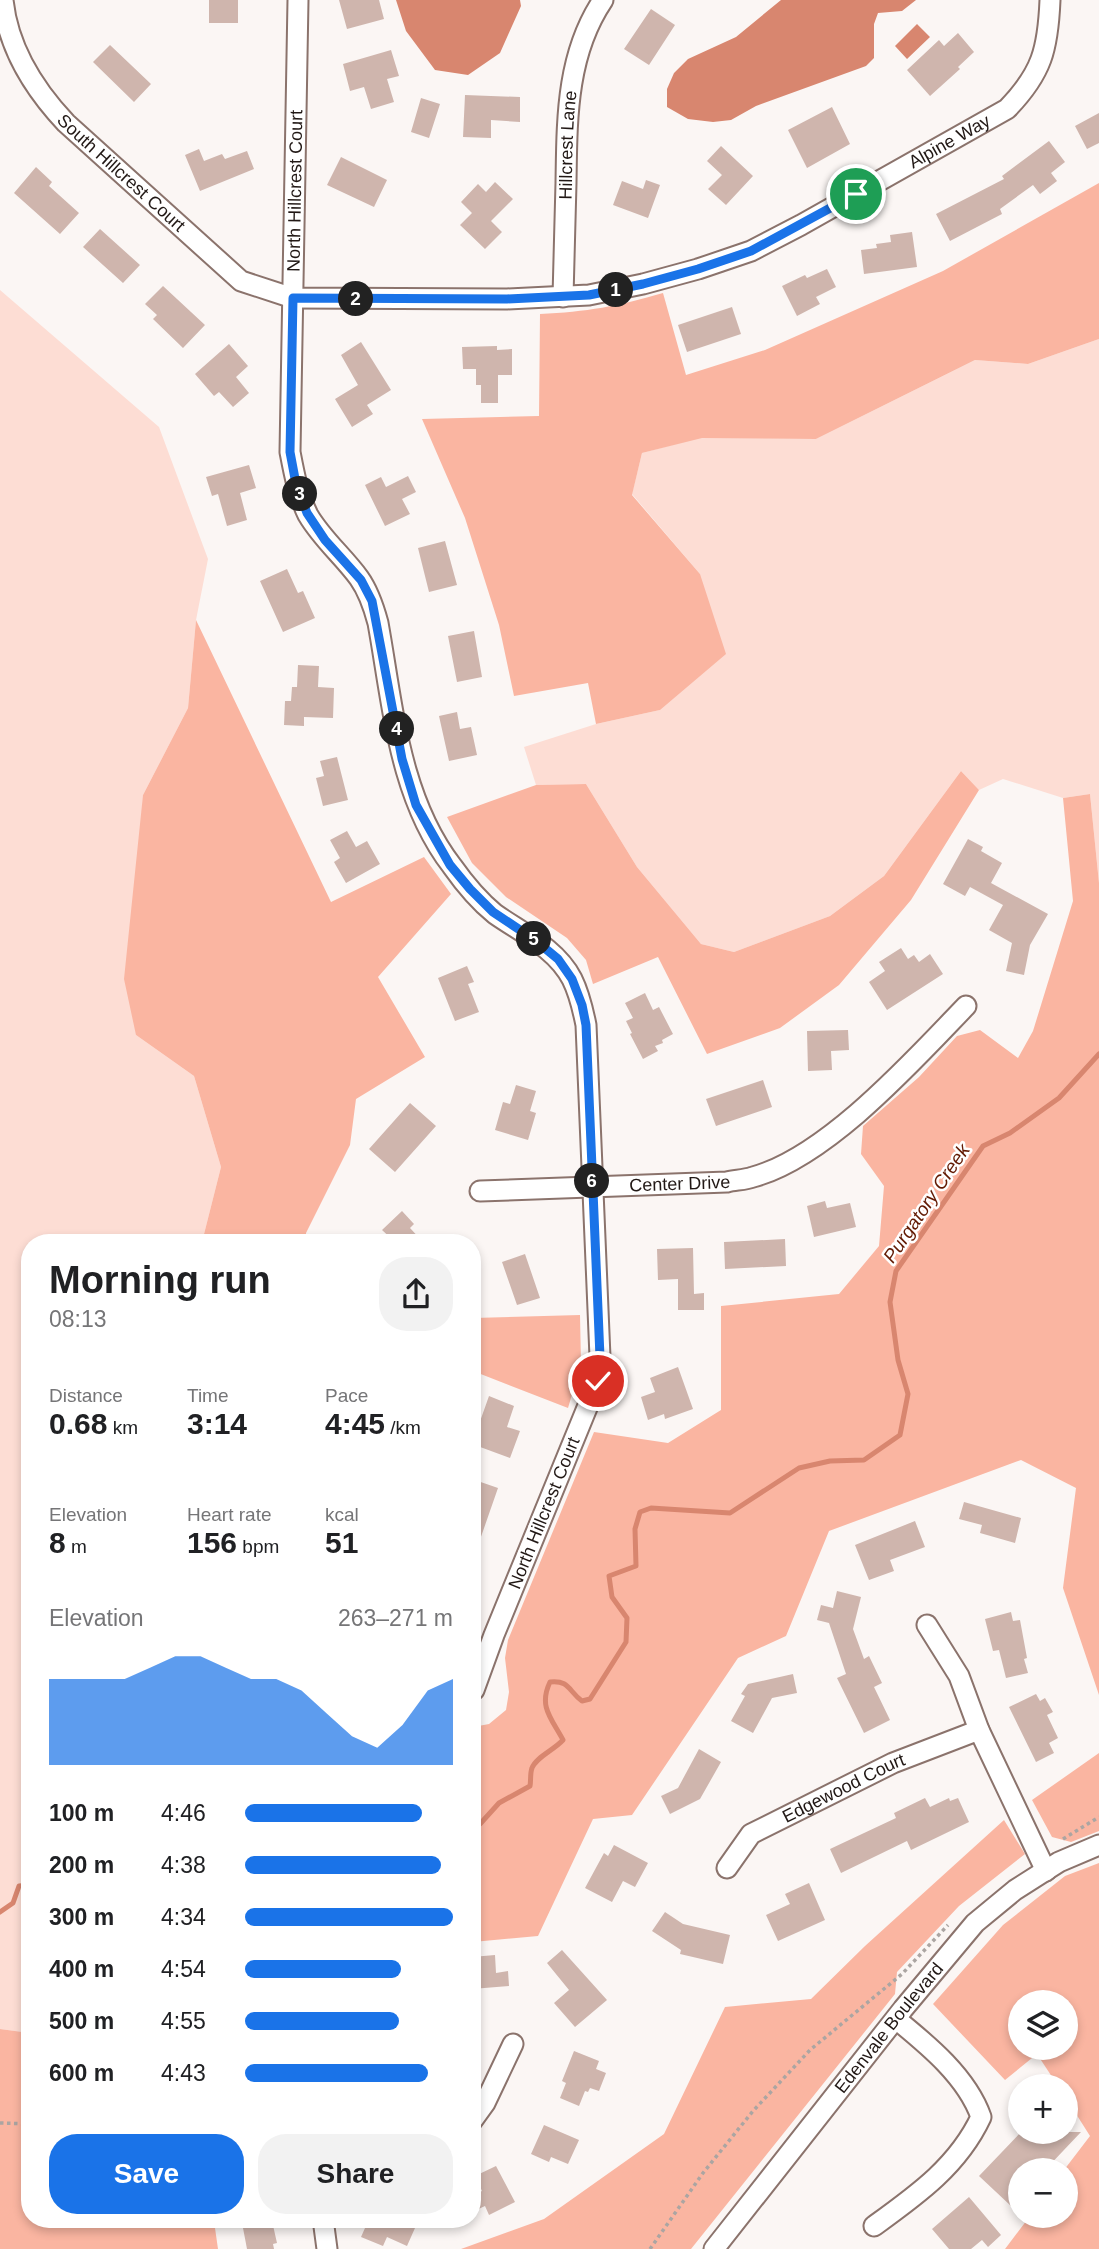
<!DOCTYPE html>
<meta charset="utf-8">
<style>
body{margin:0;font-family:Arial,sans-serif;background:#f2f2f2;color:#202124;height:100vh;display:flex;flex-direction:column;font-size:26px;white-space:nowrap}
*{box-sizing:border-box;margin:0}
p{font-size:23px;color:#757577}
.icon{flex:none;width:38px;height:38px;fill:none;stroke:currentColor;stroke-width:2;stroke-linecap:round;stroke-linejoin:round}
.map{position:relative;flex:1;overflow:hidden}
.panel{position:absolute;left:21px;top:1234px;width:460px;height:994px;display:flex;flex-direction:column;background:#fff;border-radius:28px;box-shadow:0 4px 10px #0003}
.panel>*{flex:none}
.tools{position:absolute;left:1008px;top:1990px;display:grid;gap:14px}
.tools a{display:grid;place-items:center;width:70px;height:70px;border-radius:50%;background:#fff;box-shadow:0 4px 10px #0003;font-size:35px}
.pin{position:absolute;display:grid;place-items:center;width:60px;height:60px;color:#fff;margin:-30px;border:4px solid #fff;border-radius:50%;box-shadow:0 2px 7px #0007}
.km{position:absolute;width:35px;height:35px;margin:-18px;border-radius:50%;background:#222;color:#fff;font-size:19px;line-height:35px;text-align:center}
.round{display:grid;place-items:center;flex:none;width:74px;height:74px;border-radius:28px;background:#f2f2f2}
.summary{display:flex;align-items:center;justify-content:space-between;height:119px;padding:0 28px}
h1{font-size:38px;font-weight:800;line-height:52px}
.metrics{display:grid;grid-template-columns:repeat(3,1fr);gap:10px;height:119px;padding:7px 28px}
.metrics div{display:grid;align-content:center}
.metrics b{font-size:30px;font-weight:800}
.metrics small{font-size:19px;font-weight:400}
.metrics p{font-size:19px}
.chart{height:196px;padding:14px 28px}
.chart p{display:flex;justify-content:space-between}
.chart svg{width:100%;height:126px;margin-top:7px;fill:#1a73e8;opacity:.7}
.action{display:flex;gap:14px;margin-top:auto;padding:14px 28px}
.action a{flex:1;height:80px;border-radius:28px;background:#1a73e8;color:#fff;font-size:28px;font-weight:800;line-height:80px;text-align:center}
.action a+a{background:#f2f2f2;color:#202124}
ul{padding:0 28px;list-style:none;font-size:23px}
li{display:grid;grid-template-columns:112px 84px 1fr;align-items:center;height:52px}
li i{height:18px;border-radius:9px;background:#1a73e8}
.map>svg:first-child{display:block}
.green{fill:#fdddd4}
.forest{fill:#fab5a1;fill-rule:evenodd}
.water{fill:#d8866f}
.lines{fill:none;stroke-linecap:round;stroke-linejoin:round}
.stream{stroke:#d8866f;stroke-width:5}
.building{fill:#cfb5ad}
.minor-casing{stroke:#8b736c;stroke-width:23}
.path{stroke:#aba5a2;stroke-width:3.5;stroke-dasharray:3.5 3.5;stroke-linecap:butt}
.minor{stroke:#fff;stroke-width:19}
.route-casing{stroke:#fff;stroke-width:14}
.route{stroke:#1a73e8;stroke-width:9}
.labels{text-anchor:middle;stroke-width:5;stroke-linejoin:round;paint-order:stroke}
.street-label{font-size:18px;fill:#211815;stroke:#fff}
.water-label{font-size:19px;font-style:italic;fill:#631a03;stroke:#fff}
</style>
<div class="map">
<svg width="1099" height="2249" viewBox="0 0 1099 2249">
<rect width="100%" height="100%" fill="#fbf6f4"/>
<path class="green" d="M0,290L159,427L208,559L196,620L188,708L143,795L136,1035L194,1076L221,1167L202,1242H30V2033L0,2029Z
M1099,339V883L1090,794L1063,798L1003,779L979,790L961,771L884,876L830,916L734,952L701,944L637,867L586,784L536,785L524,747L596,724L660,710L700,574L632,494L642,453L702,437L816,439L975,360L1028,364Z"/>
<path class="forest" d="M1099,183V339L1028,364L975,360L816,439L702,438L642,453L632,495L700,574L726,654L660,710L596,724L588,683L514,696L499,625L465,518L422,419L539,416L540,314C586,312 619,306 663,293L686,375L765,350L943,271Z
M196,620L331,902L424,857L451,894L378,977L425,1057L356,1099L350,1145L306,1233V1242H202L221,1167L194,1076L136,1035L124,979L143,795L188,708Z
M961,771L979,790L911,900L839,985L780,1028L707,1054L658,957L593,984L586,960L567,938L506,897L472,863L447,817L536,785L586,784L637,867L701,944L734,952L830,916L884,876Z
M1090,794L1099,883V1695L1063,1588L1076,1488L1021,1460L829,1531L786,1636L738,1658L632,1815L593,1819L538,1936L473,1942V1727L489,1724L506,1710L509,1692L505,1658L508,1640L594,1432L668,1443L721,1410V1306L839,1294L879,1246L884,1186L861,1154L863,1126L919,1077L957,1036L980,1030L1018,1058L1033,1031L1073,901L1063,798Z
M580,1315L581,1364L568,1408L473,1371V1318Z
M1099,1753V1831L1071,1842L1052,1837L1032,1800Z
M1004,1820L1025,1854L959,1906L897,1972L895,1994L691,2249H461L544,2219L664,2134L725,2007L811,1999L865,1946Z
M1099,1863V2249H1005L1030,2216H1066L1064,2170L1090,2136L1066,2098V2086H1058L1037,2054L1005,2080L933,2004L1003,1925L1065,1876ZM1020,2002H1066V2048H1020Z
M0,2029L30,2033V2219H217L215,2228L218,2249H0Z"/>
<path class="water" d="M396,0H520L521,6L500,53L468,75L435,70L406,31Z
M781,0H916L902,11L878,13L874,24V58L866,66L756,106L731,120L713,122L688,119L667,107V89L674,73L688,59L736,37Z
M917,24L930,37L907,59L895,46Z"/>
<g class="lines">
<path class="stream" d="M472,1824H480L499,1803L530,1786C531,1781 530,1773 532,1768C536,1757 554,1750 563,1740C552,1719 538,1707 550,1682C570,1680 568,1691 582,1701L590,1699L626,1642L627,1618L612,1597L609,1576L636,1566L635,1529L640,1512L651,1508L730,1513L799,1468L830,1461L864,1460L900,1435L908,1394L898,1360L890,1302L896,1271L983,1146L1010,1133L1059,1098L1099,1054
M0,1912L13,1903L19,1886L30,1885"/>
</g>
<path class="building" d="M209,0H238V23H209Z
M339,0H379L384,19L347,29Z
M651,9L675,25L649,65L624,49Z
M958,33L974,52L958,67L960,69L930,96L907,70L939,40L944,46Z
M110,45L151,84L134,102L93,62Z
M391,50L399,76L387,79L394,102L371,109L364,87L350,91L343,64Z
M465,95L520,97V122L491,120V138L463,137Z
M421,98L440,104L429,138L411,132Z
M832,107L850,144L807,168L788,130Z
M1099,113V143L1087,149L1075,126Z
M1049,141L1065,162L1051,173L1057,181L1040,194L1033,185L1000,209L1002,214L950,241L936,214L1004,179L1002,176Z
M721,146L753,176L726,205L708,189L722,175L707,161Z
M199,149L204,161L222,154L225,159L247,151L254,169L200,191L185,155Z
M341,157L387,180L374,207L327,185Z
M36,167L52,182L49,186L79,213L60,234L14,193Z
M646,180L660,185L648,218L613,205L622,181L643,189Z
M495,182L513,199L491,221L502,232L485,249L460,225L472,213L461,202L478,184L486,192Z
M100,229L140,265L123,283L83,247Z
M912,232L917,267L864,274L861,250L877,248L876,244L891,242L890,235Z
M827,269L836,287L816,297L820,304L797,316L782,286L805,275L807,278Z
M163,286L205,325L183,348L153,319L157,315L145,304Z
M732,307L741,334L687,352L678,325Z
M361,342L391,390L367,405L373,414L352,427L335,399L358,385L341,355Z
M229,344L248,366L236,377L249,393L233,407L219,392L214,396L195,374Z
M497,346V350L512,349V375H498V403H481V385H476V369H463L462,347Z
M249,465L256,488L240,493L247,520L227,526L218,494L212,496L206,477Z
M408,476L416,492L402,499L410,514L385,526L365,485L381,477L386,487Z
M445,541L457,585L429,592L418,548Z
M287,569L298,593L303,591L315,618L283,632L260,581Z
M474,631L482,677L457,682L448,636Z
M298,665L319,666L318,687L334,688L333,718L304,717V726L284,725L285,701H291L292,687H297Z
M457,712L460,729L471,727L477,755L449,761L439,716Z
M337,757L348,800L323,806L316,778L324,776L320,761Z
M347,831L356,847L367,841L380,864L346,883L334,862L340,858L330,840Z
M968,839L983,847L981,851L1002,863L991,883L1048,914L1030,945L1024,975L1006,971L1012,943L989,930L1003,905L970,887L965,896L943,884Z
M901,948L908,959L914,955L919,962L930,954L943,974L887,1010L869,982L885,971L879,962Z
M467,966L474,982L468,984L479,1012L455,1021L438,978Z
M645,993L653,1010L659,1007L673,1034L662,1040L663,1043L655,1046L658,1051L643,1059L630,1034L632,1033L626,1021L633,1018L625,1003Z
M848,1030L849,1050L831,1051L832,1070L808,1071L807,1031Z
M763,1080L772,1107L716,1126L706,1099Z
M516,1085L536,1091L530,1111L536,1113L528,1140L495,1130L503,1102L510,1104Z
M410,1103L436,1126L395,1172L369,1149Z
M825,1201L827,1208L850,1203L856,1227L814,1237L807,1206Z
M402,1211L414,1224L410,1228L423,1242H395L382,1230Z
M785,1239L786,1266L725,1269L724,1242Z
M693,1248L694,1294L704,1293V1310H678V1279L658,1280L657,1249Z
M525,1254L540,1298L517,1305L502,1262Z
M678,1367L693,1409L665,1419L664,1414L648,1420L641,1397L655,1392L650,1378Z
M489,1396L514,1406L507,1427L520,1431L510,1458L472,1444Z
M472,1479L498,1488L475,1554H472Z
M964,1502L1021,1518L1015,1543L980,1533L982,1525L959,1519Z
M915,1521L925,1547L890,1560L894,1571L869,1580L855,1545Z
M837,1591L861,1597L853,1629L864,1659L869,1656L882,1683L874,1687L890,1720L864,1733L837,1678L846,1674L829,1623L817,1620L821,1605L833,1608Z
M1011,1612L1013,1621L1020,1620L1027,1658L1024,1659L1028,1673L1006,1678L999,1650L993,1651L985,1619Z
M793,1674L797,1693L772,1698L753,1733L731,1721L745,1696L741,1694L748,1684Z
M1036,1694L1040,1701L1045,1698L1053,1712L1047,1715L1058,1738L1049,1743L1054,1753L1036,1762L1009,1707Z
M699,1749L721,1762L700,1799L670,1814L661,1796L678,1788Z
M925,1798L930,1807L949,1798L950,1801L958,1798L969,1822L911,1850L907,1841L841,1873L830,1849L896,1818L894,1813Z
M614,1845L648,1863L635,1887L623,1881L612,1902L585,1888L604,1853L608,1856Z
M809,1883L825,1920L778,1941L766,1915L790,1904L785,1894Z
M665,1912L683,1924L730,1935L723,1964L680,1954L681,1950L652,1931Z
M562,1950L607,2000L575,2027L554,2003L569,1990L547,1963Z
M495,1955L496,1973L508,1971L509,1986L472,1989V1957Z
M574,2051L599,2061L596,2069L606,2073L599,2091L590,2088L588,2092L585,2091L579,2106L560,2098L566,2083L562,2081Z
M544,2125L579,2140L568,2164L551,2157L549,2162L531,2154Z
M1021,2132H1081L1045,2170H1020V2197L1011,2206L979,2176Z
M496,2166L515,2202L489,2215L485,2206L472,2212V2196L482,2191L475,2176Z
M969,2197L1001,2235L988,2247L982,2240L971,2249H949L932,2229Z
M369,2219H419L407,2246L387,2237L383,2246L361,2237Z
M272,2221L277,2243L273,2244L274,2249H247L243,2228Z"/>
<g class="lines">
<defs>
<g id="minor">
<path id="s1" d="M3,0C8,48 34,89 66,123L241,281L293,298L507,299L589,295L643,284L698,269L751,251L801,225L1007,109C1042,73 1048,49 1050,0"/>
<path d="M298,0L290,452C294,473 298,495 308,515C322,539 343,556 359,578C369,592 374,608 378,623C393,706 399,797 452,866C464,883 479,901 495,914C522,933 556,948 572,979C579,993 583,1010 586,1025L600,1357L598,1381L494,1635L474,1690"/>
<path id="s2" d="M563,297C564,259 565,221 566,183C567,120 566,55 603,0"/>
<path id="s3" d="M480,1191L727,1182C735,1180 745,1180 753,1177C827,1157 913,1061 966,1006"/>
<path d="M927,1625L959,1676L979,1730L1046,1871"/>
<path id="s4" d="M727,1868L751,1834L893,1763L979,1730"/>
<path d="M472,2121L485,2103L513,2044"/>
<path d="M323,2219L327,2249"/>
<path d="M874,2226C917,2195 958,2166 981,2117C967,2077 928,2045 896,2019"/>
<path id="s5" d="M714,2249L903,2009L975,1923L1015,1890L1059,1862L1099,1845"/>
</g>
</defs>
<use href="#minor" class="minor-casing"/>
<path class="path" d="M472,1723L473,1706
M472,1766L475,1858L472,1860
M1063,1839L1099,1817
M0,2123L30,2124
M650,2249L703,2173L753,2111L810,2050L902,1974L948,1925"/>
<use href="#minor" class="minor"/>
</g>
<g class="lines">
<defs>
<path id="route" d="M598,1381L600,1357L586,1025L582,1005L572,979L558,959L535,940L493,912L470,889L450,865L416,805L402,759L372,601L361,580L325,540L307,513L296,484L290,452L293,298L507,299L589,295L643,284L698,269L751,251L856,194"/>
</defs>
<use href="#route" class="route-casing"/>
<use href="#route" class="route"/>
</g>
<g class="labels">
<g class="street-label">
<text dy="6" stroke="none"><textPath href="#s1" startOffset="1122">Alpine Way</textPath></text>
<text dy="6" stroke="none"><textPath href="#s2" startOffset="152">Hillcrest Lane</textPath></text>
<text dy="6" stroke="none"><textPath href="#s1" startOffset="215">South Hillcrest Court</textPath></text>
<text transform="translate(295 191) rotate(-89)" y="6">North Hillcrest Court</text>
<text dy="6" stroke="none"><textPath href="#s3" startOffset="200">Center Drive</textPath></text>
<text transform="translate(544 1513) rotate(-68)" y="6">North Hillcrest Court</text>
<text dy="6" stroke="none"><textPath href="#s4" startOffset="145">Edgewood Court</textPath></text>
<text dy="6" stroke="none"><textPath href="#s5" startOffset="282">Edenvale Boulevard</textPath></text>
</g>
<g class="water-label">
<text transform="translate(926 1203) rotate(-56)" y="7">Purgatory Creek</text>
</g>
</g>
</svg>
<div class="tools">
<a><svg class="icon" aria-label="layers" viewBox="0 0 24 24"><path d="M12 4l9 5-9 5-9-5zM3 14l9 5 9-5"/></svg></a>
<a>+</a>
<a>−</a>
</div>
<div class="pin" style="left:856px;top:194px;background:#1e9e55"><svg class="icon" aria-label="arrive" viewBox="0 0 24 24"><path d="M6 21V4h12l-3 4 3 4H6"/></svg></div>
<div class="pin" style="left:598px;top:1381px;background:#d93025"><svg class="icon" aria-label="check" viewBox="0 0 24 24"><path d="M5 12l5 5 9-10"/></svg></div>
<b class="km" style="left:616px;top:290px">1</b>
<b class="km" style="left:356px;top:299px">2</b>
<b class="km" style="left:300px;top:494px">3</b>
<b class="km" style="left:397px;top:729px">4</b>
<b class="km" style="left:534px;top:939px">5</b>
<b class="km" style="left:592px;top:1181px">6</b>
<section class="panel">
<div class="summary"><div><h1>Morning run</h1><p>08:13</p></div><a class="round"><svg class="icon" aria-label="share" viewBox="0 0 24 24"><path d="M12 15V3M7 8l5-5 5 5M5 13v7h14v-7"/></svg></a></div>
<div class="metrics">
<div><p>Distance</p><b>0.68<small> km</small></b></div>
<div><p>Time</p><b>3:14</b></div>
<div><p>Pace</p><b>4:45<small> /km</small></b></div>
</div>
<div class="metrics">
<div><p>Elevation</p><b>8<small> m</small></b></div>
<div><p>Heart rate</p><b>156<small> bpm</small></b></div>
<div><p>kcal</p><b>51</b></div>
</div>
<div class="chart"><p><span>Elevation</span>263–271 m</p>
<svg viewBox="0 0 160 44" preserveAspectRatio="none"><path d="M0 44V14L10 14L20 14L30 14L40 10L50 6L60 6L70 10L80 14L90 14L100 18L110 26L120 34L130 38L140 30L150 18L160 14V44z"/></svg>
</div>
<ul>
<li><b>100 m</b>4:46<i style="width:85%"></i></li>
<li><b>200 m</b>4:38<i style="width:94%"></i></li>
<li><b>300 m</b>4:34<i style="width:100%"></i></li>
<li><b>400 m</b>4:54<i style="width:75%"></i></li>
<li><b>500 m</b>4:55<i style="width:74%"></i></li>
<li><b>600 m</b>4:43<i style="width:88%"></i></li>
</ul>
<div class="action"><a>Save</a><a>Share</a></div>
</section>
</div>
